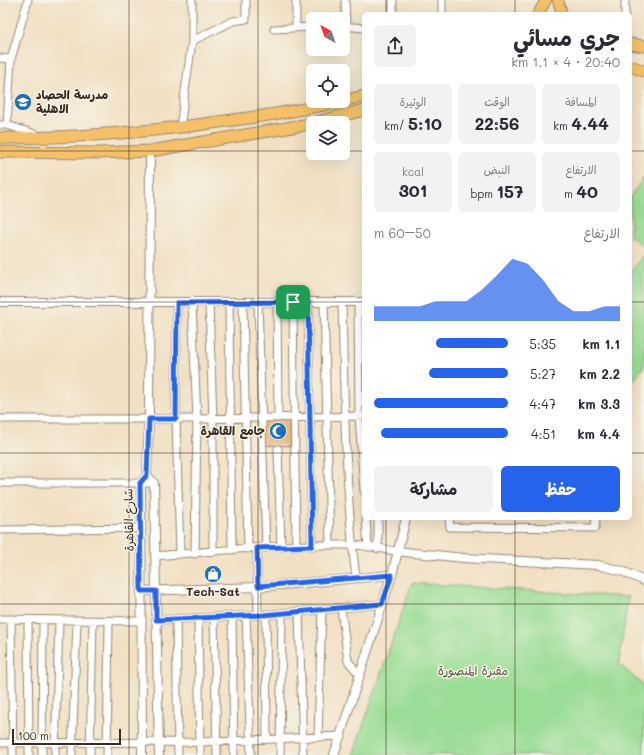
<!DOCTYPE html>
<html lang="ar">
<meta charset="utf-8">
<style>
body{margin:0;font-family:Mali,"Playpen Sans Arabic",sans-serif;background:#f2f2f3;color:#2b2b33;direction:rtl;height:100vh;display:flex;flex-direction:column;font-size:15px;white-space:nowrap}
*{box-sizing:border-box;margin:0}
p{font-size:13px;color:#7c7c81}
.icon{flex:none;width:22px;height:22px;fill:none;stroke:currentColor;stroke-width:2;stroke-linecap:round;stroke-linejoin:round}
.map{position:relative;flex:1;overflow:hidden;direction:ltr}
.panel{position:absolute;left:362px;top:12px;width:270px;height:508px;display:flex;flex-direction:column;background:#fff;border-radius:6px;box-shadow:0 4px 16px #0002;direction:rtl}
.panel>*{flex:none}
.needle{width:26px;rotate:320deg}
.fabs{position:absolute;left:306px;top:12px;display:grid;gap:8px}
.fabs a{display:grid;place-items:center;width:44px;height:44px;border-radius:6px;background:#fff;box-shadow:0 4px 16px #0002;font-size:20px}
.scale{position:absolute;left:12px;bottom:10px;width:109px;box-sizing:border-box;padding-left:4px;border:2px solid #3b2a1e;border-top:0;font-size:11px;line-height:14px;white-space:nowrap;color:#3b2a1e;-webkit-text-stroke:3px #f7f3e8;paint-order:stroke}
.pin{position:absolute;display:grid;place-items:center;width:34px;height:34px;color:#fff;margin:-17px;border-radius:8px;box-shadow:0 2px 6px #0006}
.round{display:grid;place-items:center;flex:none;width:42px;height:42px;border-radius:6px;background:#f2f2f3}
.head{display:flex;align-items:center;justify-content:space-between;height:68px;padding:0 12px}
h1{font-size:22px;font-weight:700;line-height:30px}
.metrics{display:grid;grid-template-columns:repeat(3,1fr);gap:6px;height:68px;padding:4px 12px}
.metrics div{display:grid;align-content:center;border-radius:6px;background:#f2f2f3;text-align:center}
.metrics b{font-size:17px;font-weight:700}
.metrics small{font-size:11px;font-weight:400}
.metrics p{font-size:11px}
.chart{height:112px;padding:8px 12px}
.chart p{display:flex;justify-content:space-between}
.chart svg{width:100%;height:72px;margin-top:4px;fill:#2563eb;opacity:.7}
.primary-button{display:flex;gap:8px;margin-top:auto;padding:8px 12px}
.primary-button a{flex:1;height:46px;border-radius:6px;background:#2563eb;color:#fff;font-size:16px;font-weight:700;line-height:46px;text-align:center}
.primary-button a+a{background:#f2f2f3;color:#2b2b33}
ul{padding:0 12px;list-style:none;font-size:13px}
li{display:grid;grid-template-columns:64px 48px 1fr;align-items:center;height:30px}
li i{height:10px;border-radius:5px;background:#2563eb}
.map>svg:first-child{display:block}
.green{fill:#9add94;stroke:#6a8459}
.building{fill:#dea864}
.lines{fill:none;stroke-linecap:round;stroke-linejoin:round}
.minor-casing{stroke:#968570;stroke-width:9}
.tertiary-casing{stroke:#968570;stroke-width:10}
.primary-casing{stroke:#968570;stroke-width:12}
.trunk-casing{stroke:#968570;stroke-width:13}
.minor{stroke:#fff;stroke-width:7}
.tertiary{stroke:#fff;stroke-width:8}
.primary{stroke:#f4c16a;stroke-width:10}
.trunk{stroke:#f4c16a;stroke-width:11}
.route-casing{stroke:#fff;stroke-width:8}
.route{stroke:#2563eb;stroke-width:5}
.grid{fill:none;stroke:#3b2a1e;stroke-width:1;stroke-opacity:0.55}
.labels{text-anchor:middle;stroke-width:3;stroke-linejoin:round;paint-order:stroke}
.poi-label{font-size:12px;font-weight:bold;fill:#3b2a1e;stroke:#f7f3e8;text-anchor:start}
.street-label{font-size:12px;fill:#3b2a1e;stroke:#f7f3e8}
.park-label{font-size:12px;fill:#53573c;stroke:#f7f3e8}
</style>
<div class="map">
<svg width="644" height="755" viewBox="0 0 644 755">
<rect width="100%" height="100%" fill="#f7f3e8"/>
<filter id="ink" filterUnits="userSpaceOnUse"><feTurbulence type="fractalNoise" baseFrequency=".025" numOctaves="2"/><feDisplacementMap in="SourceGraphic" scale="8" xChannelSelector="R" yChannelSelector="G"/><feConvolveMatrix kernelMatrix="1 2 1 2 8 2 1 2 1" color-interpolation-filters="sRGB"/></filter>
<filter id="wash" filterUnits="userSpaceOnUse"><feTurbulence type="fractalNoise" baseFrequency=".012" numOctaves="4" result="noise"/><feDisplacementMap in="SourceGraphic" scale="16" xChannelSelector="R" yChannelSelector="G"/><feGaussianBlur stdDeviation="0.9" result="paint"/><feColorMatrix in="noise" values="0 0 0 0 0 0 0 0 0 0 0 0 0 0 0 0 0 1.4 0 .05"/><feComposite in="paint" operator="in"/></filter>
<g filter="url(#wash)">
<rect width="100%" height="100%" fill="#f1e0c3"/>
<path class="green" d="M644,177V246L630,236V197Z
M644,254V366L630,386V273Z
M412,583L628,597L619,664L644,686V755H353Z"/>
<g id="blocks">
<path class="building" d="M294,417V446L262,445L260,418Z"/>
</g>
</g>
<g filter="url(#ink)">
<use href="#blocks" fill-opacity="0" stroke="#968570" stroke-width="1"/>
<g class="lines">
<defs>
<path id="minor" d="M192,0V41
M345,0L346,26
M625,0V14
M393,14V0
M442,14V0
M343,26L364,28
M296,28V0
M274,29L313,27
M0,58L11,59L7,125
M11,59L28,0
M0,125H7L38,135
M180,128L192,41L233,21L246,19V0
M243,302L248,549
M258,302L266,548
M277,302L278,418
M293,302L296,546
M308,302L312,546
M324,302L330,545
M342,302C344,394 345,487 356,578
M358,302L359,416L364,491
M177,303L176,419L180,554
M192,303L197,419L195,554
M209,303L213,419V552
M229,303L232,550
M0,419H197L364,416
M278,449L281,547
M0,483H154
M366,518L368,547
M378,518V549
M449,518L450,527L595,528L596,518
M0,530L142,528
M257,548L258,615
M155,556C220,551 286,543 351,545C366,545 381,549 396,551
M341,608L348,661L359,674
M299,612L303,755
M266,614L267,739
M232,616L234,755
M246,616L251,755
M214,617L217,755
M198,618L200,755
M0,619L142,621
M11,619L13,755
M176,619L178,755
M28,620L29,755
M156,620L263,615L382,604
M318,737L322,610
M0,743L199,742L342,736
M42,755L43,620
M55,755L59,621
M72,755L77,621
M90,755L93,621
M107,755L109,622
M280,755L282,613"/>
<path id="tertiary" d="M0,302H364
M147,475L149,419L150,151
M147,475L154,483L159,755
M396,551L464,558L598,565L622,571L644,581
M141,591L258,587L392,575
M142,755L141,483L147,475
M334,755L392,575L406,518"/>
<path id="primary" d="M558,0L562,14
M538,14L546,0"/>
<path id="trunk" d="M630,44L644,46
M630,66L644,71
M343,101L364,96
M0,138C76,138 151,132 226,121C265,116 304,110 342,101
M0,152L98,153L150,151L304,125L364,110"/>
</defs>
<use href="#minor" class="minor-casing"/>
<use href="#tertiary" class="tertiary-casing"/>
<use href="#primary" class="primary-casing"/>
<use href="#trunk" class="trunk-casing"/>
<use href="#minor" class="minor"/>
<use href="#tertiary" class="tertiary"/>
<use href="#primary" class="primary"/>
<use href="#trunk" class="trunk"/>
</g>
</g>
<g class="lines" filter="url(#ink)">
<defs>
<path id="route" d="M293,302H308L312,546L257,548L258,586L392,575L382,604L263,615L156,620V591H141L140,483L147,475L149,419H176L177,303Z"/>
</defs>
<use href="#route" class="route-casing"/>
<use href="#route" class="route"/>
</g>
<path class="grid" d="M129,0V755M258,0V755M386,0V14M515,0V14M0,151H313M343,151H364M630,151H644M0,302H364M630,302H644M0,453H364M630,453H644M386,518V755M515,518V755M0,604H644"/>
<defs>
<symbol id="school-disc" viewBox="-11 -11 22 22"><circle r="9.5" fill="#1f6fb2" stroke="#f7f3e8"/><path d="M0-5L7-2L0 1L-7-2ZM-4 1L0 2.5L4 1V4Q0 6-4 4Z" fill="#fff"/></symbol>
<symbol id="mosque-disc" viewBox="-11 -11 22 22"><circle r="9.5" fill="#1f6fb2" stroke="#f7f3e8"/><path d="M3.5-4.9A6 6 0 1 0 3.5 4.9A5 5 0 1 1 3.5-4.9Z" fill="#fff"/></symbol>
<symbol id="shop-disc" viewBox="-11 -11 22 22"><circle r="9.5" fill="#1f6fb2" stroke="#f7f3e8"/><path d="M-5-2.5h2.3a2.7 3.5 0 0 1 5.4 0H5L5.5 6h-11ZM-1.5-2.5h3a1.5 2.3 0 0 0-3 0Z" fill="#fff"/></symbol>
</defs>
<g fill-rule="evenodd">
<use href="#school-disc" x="13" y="92" width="20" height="20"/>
<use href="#mosque-disc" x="268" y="421" width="20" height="20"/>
<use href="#shop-disc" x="203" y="564" width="20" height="20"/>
</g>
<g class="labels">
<g class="poi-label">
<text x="36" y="99">مدرسة الحصاد<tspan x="36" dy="14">الاهلية</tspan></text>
<text x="265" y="435" text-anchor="end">جامع القاهرة</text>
<text x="213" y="596" text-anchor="middle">Tech-Sat</text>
</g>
<g class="street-label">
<text transform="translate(129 520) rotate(-91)" y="4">شارع القاهرة</text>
</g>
<g class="park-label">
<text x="473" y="675">مقبرة المنصورة</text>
</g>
</g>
</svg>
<div class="fabs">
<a><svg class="needle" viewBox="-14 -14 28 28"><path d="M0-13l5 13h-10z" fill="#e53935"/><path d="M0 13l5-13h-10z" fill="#7c7c81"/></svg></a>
<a><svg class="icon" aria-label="locate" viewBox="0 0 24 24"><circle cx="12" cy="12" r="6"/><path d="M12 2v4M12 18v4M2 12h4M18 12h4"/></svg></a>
<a><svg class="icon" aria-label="layers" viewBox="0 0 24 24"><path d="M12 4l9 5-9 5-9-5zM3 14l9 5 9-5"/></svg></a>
</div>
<div class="scale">100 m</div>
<div class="pin" style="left:293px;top:302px;background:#1e9e55"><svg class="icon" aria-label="arrive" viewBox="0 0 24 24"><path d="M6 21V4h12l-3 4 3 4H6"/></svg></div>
<section class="panel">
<div class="head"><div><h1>جري مسائي</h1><p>20:40 · 4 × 1.1 km</p></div><a class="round"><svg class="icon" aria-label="share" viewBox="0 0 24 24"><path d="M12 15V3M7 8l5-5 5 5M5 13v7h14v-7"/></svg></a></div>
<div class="metrics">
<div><p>المسافة</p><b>4.44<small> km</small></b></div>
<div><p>الوقت</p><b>22:56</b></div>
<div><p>الوتيرة</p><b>5:10<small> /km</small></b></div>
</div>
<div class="metrics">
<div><p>الارتفاع</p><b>40<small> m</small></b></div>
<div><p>النبض</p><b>157<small> bpm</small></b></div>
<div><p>kcal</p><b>301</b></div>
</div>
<div class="chart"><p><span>الارتفاع</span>50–60 m</p>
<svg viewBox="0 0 160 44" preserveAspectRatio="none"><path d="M0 44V35L10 35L20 35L30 35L40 32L50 32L60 32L70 25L80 16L90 6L100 9L110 19L120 32L130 38L140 38L150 35L160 35V44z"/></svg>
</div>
<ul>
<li><b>1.1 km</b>5:35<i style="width:54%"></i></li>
<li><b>2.2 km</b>5:27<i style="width:59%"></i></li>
<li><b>3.3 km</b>4:47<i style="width:100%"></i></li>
<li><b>4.4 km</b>4:51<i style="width:95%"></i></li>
</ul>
<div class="primary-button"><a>حفظ</a><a>مشاركة</a></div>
</section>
</div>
